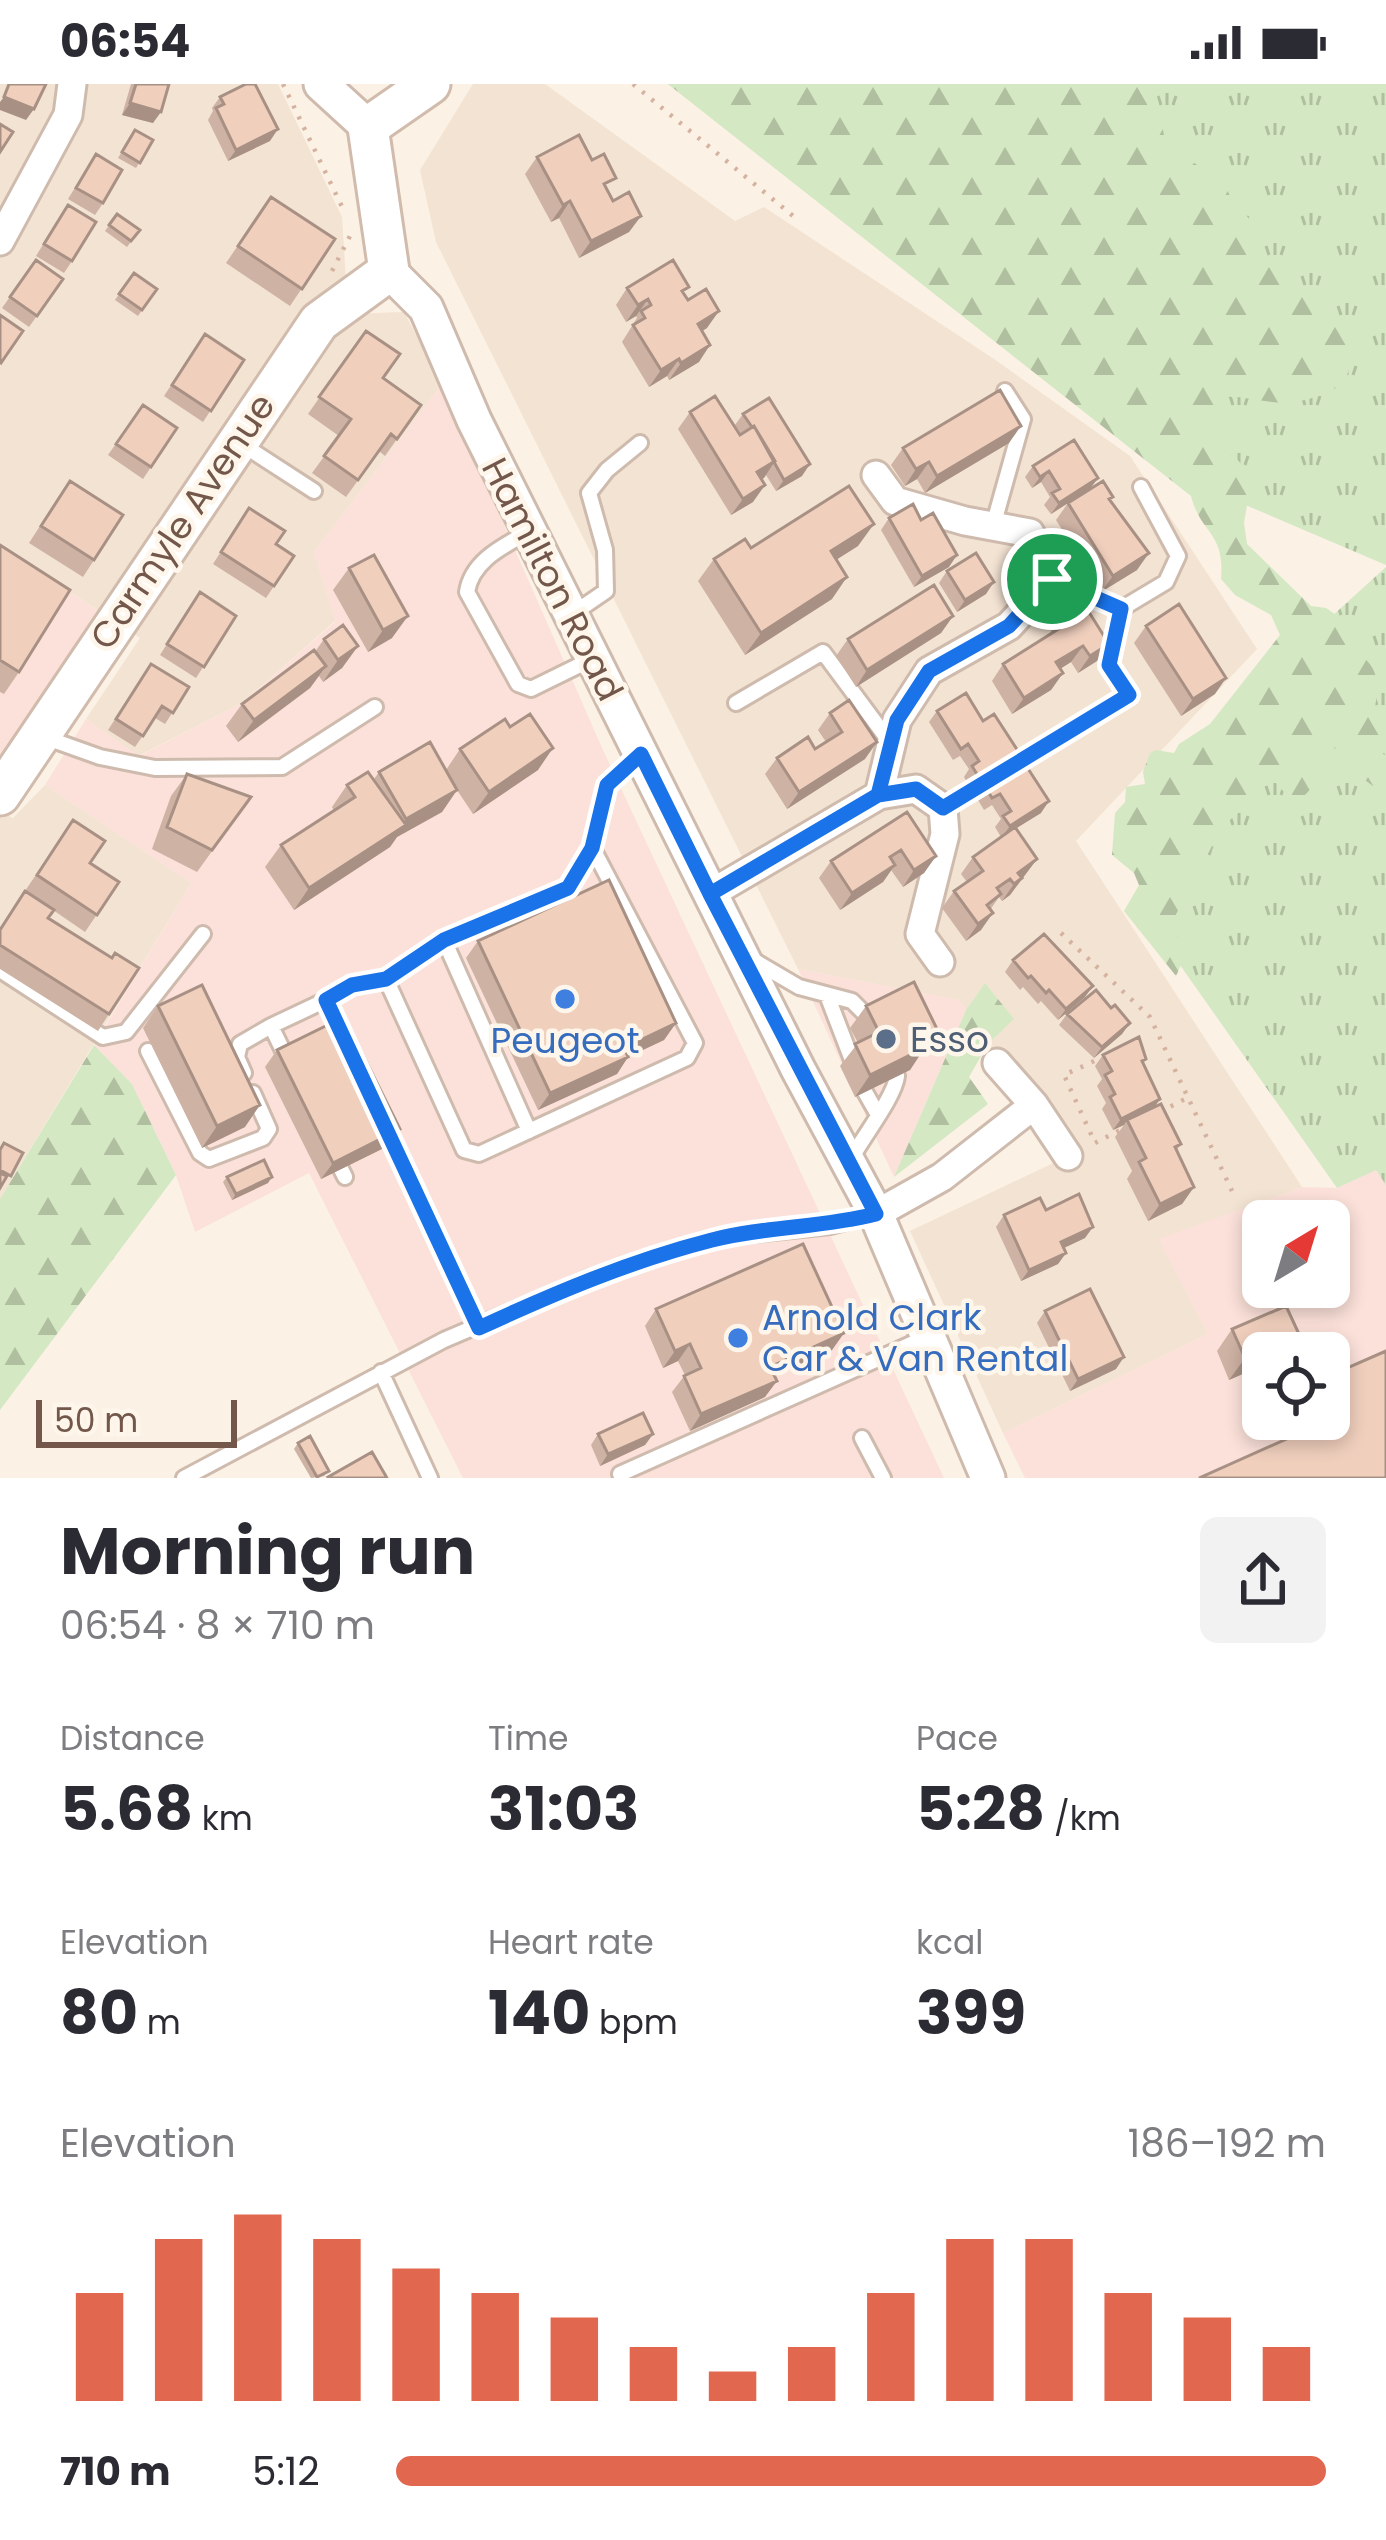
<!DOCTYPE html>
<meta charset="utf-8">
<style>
body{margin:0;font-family:Poppins,sans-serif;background:#f2f2f3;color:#2b2b33;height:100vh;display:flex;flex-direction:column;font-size:45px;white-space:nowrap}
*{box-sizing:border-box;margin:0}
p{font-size:39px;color:#7c7c81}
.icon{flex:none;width:66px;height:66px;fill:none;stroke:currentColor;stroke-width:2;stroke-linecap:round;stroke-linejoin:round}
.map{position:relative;height:1394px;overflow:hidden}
.side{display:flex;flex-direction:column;background:#fff;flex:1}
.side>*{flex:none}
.needle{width:78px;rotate:38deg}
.controls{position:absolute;left:1242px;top:1116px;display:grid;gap:24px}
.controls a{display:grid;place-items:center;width:108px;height:108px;border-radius:18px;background:#fff;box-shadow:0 6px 18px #0003;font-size:60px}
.scale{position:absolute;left:36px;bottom:30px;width:201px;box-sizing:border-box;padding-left:12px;border:6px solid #73574b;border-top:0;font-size:33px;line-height:42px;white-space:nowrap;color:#73574b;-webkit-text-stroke:9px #fef6ea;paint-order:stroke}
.pin{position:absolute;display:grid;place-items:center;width:102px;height:102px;color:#fff;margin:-51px;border:6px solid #fff;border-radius:50%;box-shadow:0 3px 12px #0007}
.round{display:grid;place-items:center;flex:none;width:126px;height:126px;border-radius:18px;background:#f2f2f3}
.head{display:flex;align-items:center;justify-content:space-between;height:204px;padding:0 60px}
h1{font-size:66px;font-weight:700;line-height:90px}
.figures{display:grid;grid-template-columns:repeat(3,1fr);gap:18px;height:204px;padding:12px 60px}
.figures div{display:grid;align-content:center}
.figures b{font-size:60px;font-weight:700}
.figures small{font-size:33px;font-weight:400}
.figures p{font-size:33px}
.chart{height:336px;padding:24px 60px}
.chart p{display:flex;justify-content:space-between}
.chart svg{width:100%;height:216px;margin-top:12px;stroke:#e1684e;stroke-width:6}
ul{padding:0 60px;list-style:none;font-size:39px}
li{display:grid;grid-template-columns:192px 144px 1fr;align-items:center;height:90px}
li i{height:30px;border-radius:15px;background:#e1684e}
.status{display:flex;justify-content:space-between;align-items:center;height:84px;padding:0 60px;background:#fff;direction:ltr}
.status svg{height:33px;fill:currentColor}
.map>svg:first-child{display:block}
.residential{fill:#f3e3d3}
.commercial{fill:#fbe1d9;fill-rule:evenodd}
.grass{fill:url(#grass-tufts)}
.forest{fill:url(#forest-firs)}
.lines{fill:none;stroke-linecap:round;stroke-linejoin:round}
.service-casing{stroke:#cfbbae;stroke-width:20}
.minor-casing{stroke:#cfbbae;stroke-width:33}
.tertiary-casing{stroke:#cfbbae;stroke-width:39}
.secondary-casing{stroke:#d1bbac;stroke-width:45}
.path{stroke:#d5b2a0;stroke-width:4.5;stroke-dasharray:3 9;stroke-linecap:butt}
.service{stroke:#fff;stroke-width:14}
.minor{stroke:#fff;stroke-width:27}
.tertiary{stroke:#fff;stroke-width:33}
.secondary{stroke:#fff;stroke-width:39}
.wall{fill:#ceb2a3}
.shaded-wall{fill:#a89184}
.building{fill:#f0cfbd;stroke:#a89184;stroke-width:3}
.route-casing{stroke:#fff;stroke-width:24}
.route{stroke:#1a73e8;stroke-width:15}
.shop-dot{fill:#3f7fe0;stroke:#fef6ea;stroke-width:4.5}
.service-dot{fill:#5c6f8a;stroke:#fef6ea;stroke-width:4.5}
.labels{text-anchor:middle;stroke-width:9;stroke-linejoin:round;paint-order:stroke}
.street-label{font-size:36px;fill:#73574b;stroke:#fef6ea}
.service-label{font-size:36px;fill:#4e5e75;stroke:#fef6ea;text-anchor:start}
.shop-label{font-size:36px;fill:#366cbe;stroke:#fef6ea}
</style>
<div class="status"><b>06:54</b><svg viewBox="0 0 49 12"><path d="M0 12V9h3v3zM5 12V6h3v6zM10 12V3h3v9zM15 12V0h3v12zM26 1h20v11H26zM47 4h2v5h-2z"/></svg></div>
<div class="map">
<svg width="1386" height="1394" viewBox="0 0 1386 1394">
<defs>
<pattern id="grass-tufts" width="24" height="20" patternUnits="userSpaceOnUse" patternTransform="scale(3)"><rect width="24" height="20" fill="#d4e8c3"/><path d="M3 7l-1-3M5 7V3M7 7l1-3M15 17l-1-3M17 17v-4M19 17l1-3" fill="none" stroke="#b0bfa0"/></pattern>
<pattern id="forest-firs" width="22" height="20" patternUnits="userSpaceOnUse" patternTransform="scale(3)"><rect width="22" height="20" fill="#d4e8c3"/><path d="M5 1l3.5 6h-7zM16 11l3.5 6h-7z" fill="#b0bfa0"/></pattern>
</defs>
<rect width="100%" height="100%" fill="#fbf1e4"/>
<path class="residential" d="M0,0H278L342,133L348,230L404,228L442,300L314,468L335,537L242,619L138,672L86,635L140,554L0,462Z
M473,0H545L735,137L764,123L994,275L1130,372L1257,565L1076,757L1302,1103L1159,1156L1208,1250L1003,1349L910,1147L1064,1074L988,960L1013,935L985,899L966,926L959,916L798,885L436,158L420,86Z
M45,701L191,799L0,1115V728L13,734Z"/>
<path class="commercial" d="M442,300L603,666L944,1394H463L309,1089L195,1148L176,1091L132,1000L94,961L191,799L45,701L86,635L139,672L242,619L335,538L314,468Z
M0,462L100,528L0,686Z
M798,885L960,916L966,926L894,1093Z
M1377,1085L1386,1101V1394H1025L1003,1349L1208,1250L1158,1155L1302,1103L1337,1104ZM1263,1137H1329V1203H1263ZM1263,1269H1329V1335H1263Z"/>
<path class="grass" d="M668,0H1386V481L1152,381Z
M1386,483V1101L1376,1086L1337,1104L1149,837L1264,594Z"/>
<path class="forest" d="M668,0H1152C1163,22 1160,43 1168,66C1190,72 1202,88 1222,93L1229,110L1266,156L1256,174C1282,193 1315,212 1336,237C1345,247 1347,257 1349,270C1355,304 1323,312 1295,318C1273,322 1246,311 1222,313L1216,349L1208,362L1235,373L1252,392L1244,439L1247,460L1311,522L1326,524L1345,537L1353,552V565C1380,583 1381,600 1373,631L1380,637V666L1386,673L1384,691L1373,702L1354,688V677L1335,664L1320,678V695L1304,712L1290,715L1276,699L1257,698L1256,713L1222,743L1173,836L1183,877L1176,892L1124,827L1139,801L1134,789L1112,771L1115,729L1125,718L1126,703L1145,700L1143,688L1150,669L1156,666L1174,669L1179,660L1210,640L1280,551L1271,531L1235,511L1221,495C1225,447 1201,451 1191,412Z
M985,899L1014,935L988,960L969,993L988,1020L894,1093L966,926Z
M94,961L132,1000L176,1091L0,1326V1115Z"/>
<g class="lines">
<defs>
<path id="service" d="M240,359L314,407
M993,442L1023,335L1005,307
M530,447C504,462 472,476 467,508L518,600L531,605L590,576
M1052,495L1121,525L1166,498L1178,472L1141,403
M571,531L606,507L605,466L589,409L607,386L640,359
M736,619L823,568L889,657
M44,653L100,673L155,684L282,683L375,623
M943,724L1123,615
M444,856L529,1047
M753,876L799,903L852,917L869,934
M0,886L103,953L126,948L203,850
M386,895L464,1066L479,1070L687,974L695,959L592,763
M827,911L852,976
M343,951L326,916L352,901L386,895L444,856L568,804L592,763L607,701L640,671
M148,967L200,1069L209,1075L263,1054L269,1045L253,1009
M289,979L271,942L326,916
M244,989L237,973L240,960L271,942
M865,1008L877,1029
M386,1041L479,1244
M333,1069L345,1093
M851,1075C863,1053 895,1012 897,992
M381,1288L430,1394
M862,1354L883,1394
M620,1390L927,1253
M184,1394L444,1256L589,1194L717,1154L830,1142L876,1130"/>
<path id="minor" d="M0,157L68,31L72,0
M879,711L916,705L943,724L945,750L920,850L940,878
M710,810L879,711L897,636L929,587L1009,542L1052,495L1030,449L965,437L895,417L876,391
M997,979L1034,1021L1068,1072
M876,1130L942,1093L1034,1021"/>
<path id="tertiary" d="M321,0L368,43
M389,187L426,224L474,336L798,985L876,1130L988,1394"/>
<path id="secondary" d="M0,711L319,238L389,187L368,43L430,0"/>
</defs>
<use href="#service" class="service-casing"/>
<use href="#minor" class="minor-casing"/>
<use href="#tertiary" class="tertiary-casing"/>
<use href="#secondary" class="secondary-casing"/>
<path class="path" d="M283,0L345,129
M633,0L798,136
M332,187L351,150
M1116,542L1109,581L1121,598
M1061,849L1150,933L1232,1107
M1105,972L1064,991L1095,1059L1122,1045
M1160,1028L1187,1014"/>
<use href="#service" class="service"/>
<use href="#minor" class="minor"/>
<use href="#tertiary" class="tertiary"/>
<use href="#secondary" class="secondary"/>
</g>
<path class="wall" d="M131,0H169L153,39L122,31Z
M220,13L270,57L228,77L208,36L213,27L212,24Z
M135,46L153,56L136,84L118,74Z
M96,70L103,119L95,131L68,115Z
M537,73L608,107L613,117L641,132L629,148L579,174L559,134L551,138L525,90Z
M271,113L335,155L290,222L226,179Z
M117,130L140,146L127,163L105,147Z
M60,133L72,177L64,189L36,172Z
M36,176L63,195L29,243L2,224Z
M134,189L157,205L138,232L115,216Z
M627,204L684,210L707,244L702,247L699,278L669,296L667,292L649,303L622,258L637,234L636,232L626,238L616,221Z
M366,247L383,294L421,321L385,372L379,367L346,413L312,389L339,352L308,330Z
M205,250L244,276L203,338L164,312Z
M143,321L177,344L143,395L108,371Z
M690,328L741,350L735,341L743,330L802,392L776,407L766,391L762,395L753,418L731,431L678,345Z
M1074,356L1090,405L1051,430L1044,421L1050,413L1041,398L1032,404L1025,393L1033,382Z
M1009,359L925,409L917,395L905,402L891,381L903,364Z
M58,414L94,476L83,493L29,459Z
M1110,417L1137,486L1101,508L1056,436L1068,419Z
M249,424L276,460L294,472L266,514L213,480Z
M889,434L949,483L914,503L881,446Z
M0,461L19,588L4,610L0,608Z
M858,462L836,476L832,515L745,571L698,497L714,475L751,464Z
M349,484L392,554L368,568L333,506Z
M947,487L986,510L957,528L939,499Z
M200,508L236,532L196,594L160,571Z
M1062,530L1097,577L1078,589L1071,578L1060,585L1063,589L1051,606L1012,630L992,597L1003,580L1052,549L1050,546Z
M953,532L941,549L856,603L836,572L848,555Z
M1146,542L1215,610L1181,632L1134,559Z
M324,555L358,562L342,584L323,598L319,592L310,604L238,658L226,642L242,620L315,568Z
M151,580L189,603L165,640L155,634L135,663L108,646Z
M937,627L1010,679L970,704L964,693L969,685L960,672L953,676L929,638Z
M830,629L865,675L787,725L765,690L777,674L815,665L826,658L818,646Z
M460,665L538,686L473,730L457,706L442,728L397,753L390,763L294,826L265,783L281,761L334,727L332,723L347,701L374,695L379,688L446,686Z
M187,690L251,713L197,788L152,765L171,712Z
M986,704L1041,729L1016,744L1037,775L1010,811L1002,817L999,813L990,826L981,846L966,857L942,824L954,807L967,798L961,790L973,773L1001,753L995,743L1001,735L992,721L984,726L978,716Z
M907,728L936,772L924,789L903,803L891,786L883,798L840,826L819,794L831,777Z
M73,736L90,779L119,798L85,848L53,826L48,834L109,930L98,947L0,885V844Z
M478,857L676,939L664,956L628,973L617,990L538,1026L466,874Z
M1013,876L1085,913L1058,936L1041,917L1038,920L1023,903L1020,906L1005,888Z
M158,922L245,1043L202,1064L143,944Z
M866,922L937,945L910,986L855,1013L840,982L858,959L850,944Z
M1067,930L1122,950L1094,974L1059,941Z
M277,966L400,1045L388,1062L321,1095L265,983Z
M1103,971L1146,975L1143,980L1155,1022L1181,1060L1176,1067L1194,1103L1182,1120L1148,1137L1127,1095L1132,1087L1115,1053L1124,1041L1113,1046L1102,1025L1106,1019L1097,1002L1102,995L1095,982Z
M227,1093L268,1099L232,1116L223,1098Z
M1046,1126L1085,1154L1064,1164L1066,1169L1058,1180L1021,1197L996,1143L1004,1131Z
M656,1225L844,1249L832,1266L775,1292L765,1313L690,1347L672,1308L685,1291L678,1277L663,1284L645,1242Z
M1045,1227L1116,1285L1070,1307L1037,1239Z
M1232,1245L1263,1269V1281L1229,1296L1217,1267Z
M1329,1292L1386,1394L1322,1339L1320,1335H1329Z
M598,1350H653L645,1361L600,1382L591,1361Z
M298,1359L325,1392L311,1394L294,1365Z"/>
<path class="shaded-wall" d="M4,13L34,25L26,36L0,26V18Z
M130,19L161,28L153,39L122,31Z
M278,45L270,57L228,77L236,66Z
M570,117L559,134L551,138L563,121Z
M641,132L629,148L579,174L591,157Z
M648,215L636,232L626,238L638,221Z
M719,227L707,244L686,257L698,240Z
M710,261L699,278L669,296L681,279Z
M679,275L667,292L649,303L661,286Z
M1021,342L1009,359L925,409L937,392Z
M775,377L764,394L746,405L757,388Z
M929,378L917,395L905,402L916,385Z
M810,380L802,392L776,407L784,396Z
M1049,387L1041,398L1032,404L1040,393Z
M1098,394L1090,405L1051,430L1059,419Z
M765,401L753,418L731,431L743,415Z
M874,440L858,462L815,489L831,467Z
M1149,469L1137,486L1101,508L1113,492Z
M957,471L949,483L914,503L922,492Z
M847,493L832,515L745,571L761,549Z
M994,498L986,510L957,528L965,516Z
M408,532L392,554L368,568L383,546Z
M953,532L941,549L856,603L867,586Z
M1109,560L1097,577L1078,589L1090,572Z
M358,562L342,584L323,598L338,576Z
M1083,562L1071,578L1044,595L1056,578Z
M326,582L310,604L238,658L254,636Z
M1063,589L1051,606L1012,630L1024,614Z
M1226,594L1215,610L1181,632L1193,615Z
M877,658L865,675L787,725L799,708Z
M553,664L538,686L473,730L489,708Z
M1018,667L1010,679L970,704L978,692Z
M457,706L442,728L397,753L390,763L294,826L309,804L398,746L406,735Z
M1049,717L1041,729L1002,753L1010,742Z
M936,772L924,789L903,803L914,786Z
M1037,775L1010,811L1002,817L1014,800L1018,789Z
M895,781L883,798L840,826L852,809Z
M993,829L981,846L966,857L978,840Z
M1093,902L1085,913L1058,936L1066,925Z
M676,939L664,956L628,973L617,990L538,1026L550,1009L624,964Z
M1130,939L1122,950L1094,974L1102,963Z
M937,945L910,986L855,1013L870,991L920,953Z
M1160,1015L1152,1027L1127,1036L1124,1041L1113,1046L1121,1035Z
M260,1021L245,1043L202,1064L217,1042Z
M400,1045L388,1062L321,1095L333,1079Z
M272,1093L268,1099L232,1116L236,1110Z
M1194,1103L1182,1120L1148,1137L1160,1120Z
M1093,1143L1085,1154L1053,1169L1061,1158Z
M1066,1169L1058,1180L1021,1197L1029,1186Z
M844,1249L832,1266L759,1299L770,1283Z
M1299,1250L1286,1269H1263V1281L1229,1296L1245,1274Z
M690,1260L678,1277L663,1284L675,1267Z
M1124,1273L1116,1285L1070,1307L1078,1295Z
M777,1297L765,1313L690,1347L701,1330Z
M653,1350L645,1361L600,1382L608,1370Z"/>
<path class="building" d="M9,0H46L34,25L4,13Z
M136,0H169L161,28L130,19Z
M246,0H255L278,45L236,66L216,24L224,20L220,13Z
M0,40L13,48L0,68Z
M135,46L153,56L140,79L122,68Z
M579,51L592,76L604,70L616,94L604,100L613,117L629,108L641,132L591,157L570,117L563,121L537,73Z
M96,70L122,86L103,119L76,104Z
M271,113L335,155L302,205L238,162Z
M68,121L96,138L72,177L44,160Z
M117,130L140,146L131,157L109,141Z
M36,176L63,195L37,232L10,213Z
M673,176L689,203L682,207L688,216L706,205L719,227L698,240L710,261L681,279L679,275L661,286L633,241L645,234L641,227L651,221L648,215L638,221L627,204Z
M134,189L157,205L142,226L119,210Z
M0,231L23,247L1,279L0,278Z
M366,247L400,270L383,294L421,321L397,355L391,350L358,396L324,372L351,335L319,313Z
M205,250L244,276L211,327L172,301Z
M1000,306L1021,342L937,392L929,378L916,385L903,364Z
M715,312L740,351L754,342L775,377L757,388L765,401L743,415L690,328Z
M769,314L810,380L784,396L754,342L752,343L743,330Z
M143,321L177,344L151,383L116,360Z
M1074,356L1098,394L1059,419L1052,409L1060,405L1049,387L1040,393L1033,382Z
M70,397L123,431L94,476L41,442Z
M1103,397L1113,413L1109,415L1149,469L1113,492L1068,419Z
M849,402L874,440L831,467L847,493L761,549L714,475L745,455L751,464Z
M913,420L921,436L933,429L957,471L922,492L889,434Z
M249,424L285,447L276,460L294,472L274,502L221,468Z
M0,461L70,506L19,588L0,576Z
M976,469L994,498L965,516L947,487Z
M374,471L408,532L383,546L349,484Z
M934,501L953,532L867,586L848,555Z
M200,508L236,532L204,583L167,560Z
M1082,517L1109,560L1090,572L1083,562L1056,578L1063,589L1024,614L1003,580L1068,539L1062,530Z
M1179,520L1226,594L1193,615L1146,542Z
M343,541L358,562L338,576L324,555Z
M314,566L326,582L254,636L242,620Z
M151,580L189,603L173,629L162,622L143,652L116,635Z
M966,609L983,637L994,630L1018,667L978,692L972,682L979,677L968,660L961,665L937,627Z
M849,616L877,658L799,708L777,674L808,653L815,665L842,648L830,629Z
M530,630L553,664L489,708L460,665L505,635L510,643Z
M430,658L457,706L406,735L379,688Z
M1025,680L1049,717L1010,742L1003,732L1011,727L1000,710L992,714L986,704Z
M368,688L406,741L309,804L281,761L355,713L347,701Z
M187,690L251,713L212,766L167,743Z
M907,728L936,772L914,786L901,766L890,773L895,781L852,809L831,777Z
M73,736L105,757L90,779L119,798L97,831L37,791Z
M1015,743L1037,775L1018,789L1022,794L1014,800L1010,795L997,804L1001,810L987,821L993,829L978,840L954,807L983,787L973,773Z
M609,796L676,939L624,964L628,973L550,1009L478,857Z
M25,807L54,826L48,834L112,874L115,869L139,884L109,930L0,861V846Z
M1044,850L1093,902L1066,925L1049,906L1046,909L1031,892L1028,894L1013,876Z
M914,898L937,945L920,953L926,963L870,991L855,960L879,948L866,922Z
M202,901L260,1021L217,1042L158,922Z
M1096,906L1111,924L1115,921L1130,939L1102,963L1067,930Z
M344,933L400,1045L333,1079L277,966Z
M1139,953L1146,975L1142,977L1160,1015L1121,1035L1110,1013L1115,1010L1105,991L1112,987L1103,971Z
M1161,1020L1181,1060L1175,1063L1194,1103L1160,1120L1139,1078L1146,1074L1127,1036Z
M4,1059L23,1069L11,1092L0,1086V1066Z
M264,1076L272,1093L236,1110L227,1093Z
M0,1089L7,1092L0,1104Z
M1079,1110L1093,1143L1061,1158L1066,1169L1029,1186L1004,1131L1040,1114L1046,1126Z
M803,1160L844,1249L770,1283L777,1297L701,1330L684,1292L701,1284L690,1260L675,1267L656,1225Z
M1090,1205L1124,1273L1078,1295L1045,1227Z
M1286,1222L1299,1250L1245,1274L1232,1245Z
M1386,1267V1394H1199L1338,1332L1329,1312V1292Z
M643,1329L653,1350L608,1370L598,1350Z
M310,1352L329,1387L317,1393L298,1359Z
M372,1368L387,1394H329L328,1393Z"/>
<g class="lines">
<defs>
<path id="route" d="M1052,495L1009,542L929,587L897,636L878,711L710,810L641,670L607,701L592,764L568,804L444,856L386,895L352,901L326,916L479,1244C555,1209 630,1177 712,1156C765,1142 822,1144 876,1130L710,810L878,711L916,705L943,724L1129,611L1109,581L1121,525L1052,495"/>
</defs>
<use href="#route" class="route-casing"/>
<use href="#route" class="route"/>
</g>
<g class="shop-dot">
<circle cx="565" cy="915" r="12"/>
<circle cx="738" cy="1254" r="12"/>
</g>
<circle class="service-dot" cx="886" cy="955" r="12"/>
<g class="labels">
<g class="street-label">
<text transform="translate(182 437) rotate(-56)" y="13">Carmyle Avenue</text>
<text transform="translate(553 495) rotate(63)" y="13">Hamilton Road</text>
</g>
<g class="service-label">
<text x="910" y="968">Esso</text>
</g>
<g class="shop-label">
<text x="565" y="969">Peugeot</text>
<text x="762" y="1246" text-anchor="start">Arnold Clark<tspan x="762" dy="41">Car &amp; Van Rental</tspan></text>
</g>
</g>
</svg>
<div class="controls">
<a><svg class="needle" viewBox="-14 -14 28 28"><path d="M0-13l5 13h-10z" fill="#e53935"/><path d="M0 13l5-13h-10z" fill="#7c7c81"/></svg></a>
<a><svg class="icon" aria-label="locate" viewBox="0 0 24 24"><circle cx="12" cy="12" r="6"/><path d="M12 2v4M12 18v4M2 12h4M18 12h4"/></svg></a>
</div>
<div class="scale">50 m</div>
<div class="pin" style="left:1052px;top:495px;background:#1e9e55"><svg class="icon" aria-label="arrive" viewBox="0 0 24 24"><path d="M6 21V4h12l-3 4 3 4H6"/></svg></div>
</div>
<section class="side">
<div class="head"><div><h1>Morning run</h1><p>06:54 · 8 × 710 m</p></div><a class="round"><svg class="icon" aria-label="share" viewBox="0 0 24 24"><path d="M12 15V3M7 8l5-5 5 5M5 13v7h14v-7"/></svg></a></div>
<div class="figures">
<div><p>Distance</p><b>5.68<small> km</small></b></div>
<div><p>Time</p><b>31:03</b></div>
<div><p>Pace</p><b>5:28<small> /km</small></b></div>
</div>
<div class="figures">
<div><p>Elevation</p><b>80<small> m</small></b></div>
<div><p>Heart rate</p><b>140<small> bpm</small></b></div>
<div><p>kcal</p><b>399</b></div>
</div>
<div class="chart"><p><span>Elevation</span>186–192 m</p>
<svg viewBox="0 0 160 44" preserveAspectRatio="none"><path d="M5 44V22M15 44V11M25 44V6M35 44V11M45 44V17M55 44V22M65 44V27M75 44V33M85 44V38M95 44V33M105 44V22M115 44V11M125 44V11M135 44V22M145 44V27M155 44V33"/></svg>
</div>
<ul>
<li><b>710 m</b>5:12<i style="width:100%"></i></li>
</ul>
</section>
